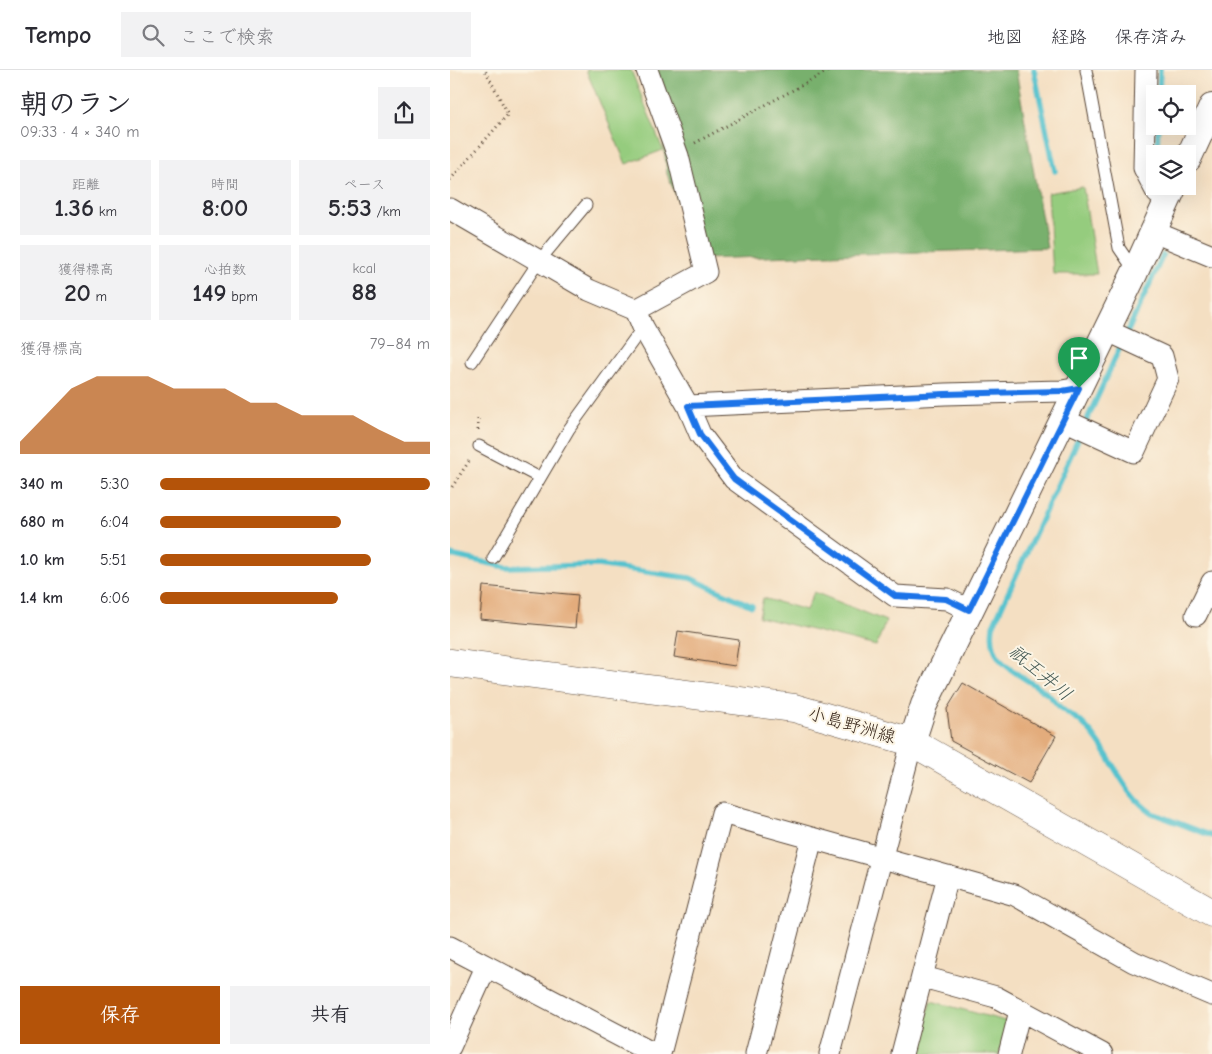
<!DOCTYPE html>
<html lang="ja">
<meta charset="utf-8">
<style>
body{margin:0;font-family:"Comic Neue","Klee One",sans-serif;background:#f2f2f3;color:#2b2b33;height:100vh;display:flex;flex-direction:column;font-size:19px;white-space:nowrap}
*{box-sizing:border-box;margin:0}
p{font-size:16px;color:#7c7c81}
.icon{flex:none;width:28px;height:28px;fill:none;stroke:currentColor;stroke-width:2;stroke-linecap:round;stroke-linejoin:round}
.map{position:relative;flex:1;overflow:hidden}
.panel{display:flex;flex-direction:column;background:#fff;width:450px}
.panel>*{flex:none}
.tools{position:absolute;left:696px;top:15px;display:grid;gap:10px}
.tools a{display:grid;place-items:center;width:50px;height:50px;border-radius:0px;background:#fff;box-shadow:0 5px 20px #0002;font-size:25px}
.pin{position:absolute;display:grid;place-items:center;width:42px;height:42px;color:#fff;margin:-51px -21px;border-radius:50% 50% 50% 0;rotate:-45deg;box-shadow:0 0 5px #0007}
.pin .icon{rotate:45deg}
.round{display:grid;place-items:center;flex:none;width:52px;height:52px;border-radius:0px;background:#f2f2f3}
.overview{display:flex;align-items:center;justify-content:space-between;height:85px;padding:0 20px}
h1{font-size:28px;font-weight:800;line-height:38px}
.figures{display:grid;grid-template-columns:repeat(3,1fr);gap:8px;height:85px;padding:5px 20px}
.figures div{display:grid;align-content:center;border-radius:0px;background:#f2f2f3;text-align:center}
.figures b{font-size:25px;font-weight:800}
.figures small{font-size:14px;font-weight:400}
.figures p{font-size:14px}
.chart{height:140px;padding:10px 20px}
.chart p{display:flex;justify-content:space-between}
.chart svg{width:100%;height:90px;margin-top:5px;fill:#b45309;opacity:.7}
.action{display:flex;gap:10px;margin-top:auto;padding:10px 20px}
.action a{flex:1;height:58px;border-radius:0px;background:#b45309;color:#fff;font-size:20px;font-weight:800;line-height:58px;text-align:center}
.action a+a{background:#f2f2f3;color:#2b2b33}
ul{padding:0 20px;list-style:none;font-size:16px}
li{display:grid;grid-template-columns:80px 60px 1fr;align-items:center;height:38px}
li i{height:12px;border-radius:6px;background:#b45309}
header{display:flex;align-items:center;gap:30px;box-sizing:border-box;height:70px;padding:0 25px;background:#fff;border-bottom:1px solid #e1e1e2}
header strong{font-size:24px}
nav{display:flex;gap:28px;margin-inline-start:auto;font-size:18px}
.search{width:350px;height:45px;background:#f2f2f3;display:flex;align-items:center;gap:12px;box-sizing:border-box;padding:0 18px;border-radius:0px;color:#7c7c81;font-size:19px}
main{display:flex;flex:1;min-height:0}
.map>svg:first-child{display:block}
.green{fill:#95cc7e;stroke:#687b4e}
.forest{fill:#78b06d;stroke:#5a6d46}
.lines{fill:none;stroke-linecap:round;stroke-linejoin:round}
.stream{stroke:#56c2ce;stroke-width:5.5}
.building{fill:#e3ac7b}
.service-casing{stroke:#574537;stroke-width:13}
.minor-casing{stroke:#574537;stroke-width:23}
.tertiary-casing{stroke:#574537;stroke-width:28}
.secondary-casing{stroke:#574537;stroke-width:29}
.path{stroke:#574537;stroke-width:3;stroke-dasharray:1 4;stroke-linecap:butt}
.service{stroke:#fff;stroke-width:11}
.minor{stroke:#fff;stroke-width:21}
.tertiary{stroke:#fff;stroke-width:26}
.secondary{stroke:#fff;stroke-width:28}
.route-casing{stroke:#fff;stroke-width:10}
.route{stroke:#1a73e8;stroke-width:6}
.labels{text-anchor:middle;stroke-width:4;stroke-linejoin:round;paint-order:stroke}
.street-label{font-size:18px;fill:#3b2a1e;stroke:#fcf5e5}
.water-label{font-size:19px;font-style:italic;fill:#435853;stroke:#fcf5e5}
</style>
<header>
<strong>Tempo</strong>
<div class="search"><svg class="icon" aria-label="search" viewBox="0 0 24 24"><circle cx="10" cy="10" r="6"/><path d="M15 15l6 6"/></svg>ここで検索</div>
<nav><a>地図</a><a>経路</a><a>保存済み</a></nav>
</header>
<main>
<section class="panel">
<div class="overview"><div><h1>朝のラン</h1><p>09:33 · 4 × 340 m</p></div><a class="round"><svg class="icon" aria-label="share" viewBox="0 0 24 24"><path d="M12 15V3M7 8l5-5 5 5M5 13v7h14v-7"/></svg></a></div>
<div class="figures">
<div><p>距離</p><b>1.36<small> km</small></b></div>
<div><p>時間</p><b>8:00</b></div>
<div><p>ペース</p><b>5:53<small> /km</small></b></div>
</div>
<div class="figures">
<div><p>獲得標高</p><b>20<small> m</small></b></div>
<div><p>心拍数</p><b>149<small> bpm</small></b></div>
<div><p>kcal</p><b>88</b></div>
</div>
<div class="chart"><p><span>獲得標高</span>79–84 m</p>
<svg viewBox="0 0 160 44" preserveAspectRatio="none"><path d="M0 44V38L10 25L20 12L30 6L40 6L50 6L60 12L70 12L80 12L90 19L100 19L110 25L120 25L130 25L140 32L150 38L160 38V44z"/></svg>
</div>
<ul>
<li><b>340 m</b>5:30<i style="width:100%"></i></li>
<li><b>680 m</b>6:04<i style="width:67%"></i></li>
<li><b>1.0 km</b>5:51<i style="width:78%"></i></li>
<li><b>1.4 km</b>6:06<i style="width:66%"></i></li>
</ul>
<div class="action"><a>保存</a><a>共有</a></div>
</section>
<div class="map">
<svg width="762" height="984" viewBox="0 0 762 984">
<rect width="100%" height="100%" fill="#fcf5e5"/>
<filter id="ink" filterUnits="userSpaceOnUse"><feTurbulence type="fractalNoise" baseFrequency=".02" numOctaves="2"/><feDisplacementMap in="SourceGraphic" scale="10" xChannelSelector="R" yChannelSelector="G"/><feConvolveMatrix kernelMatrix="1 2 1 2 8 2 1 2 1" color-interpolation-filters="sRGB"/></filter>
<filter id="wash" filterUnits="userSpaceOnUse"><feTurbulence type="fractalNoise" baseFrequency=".0096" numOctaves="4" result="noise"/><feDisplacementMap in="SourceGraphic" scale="20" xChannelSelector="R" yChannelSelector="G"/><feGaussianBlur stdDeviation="1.12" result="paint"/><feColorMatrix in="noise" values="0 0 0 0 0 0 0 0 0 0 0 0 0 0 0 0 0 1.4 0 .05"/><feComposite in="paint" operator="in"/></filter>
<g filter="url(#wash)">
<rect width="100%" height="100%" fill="#f4dfc2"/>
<path class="green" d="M136,0H181L213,80L176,94Z
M633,117L647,204H603L598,123Z
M364,522L436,551L426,576L309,547L313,528L356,540Z
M481,931L559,952L549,984H466Z"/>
<path class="forest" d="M205,0H566L597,178L252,189L217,104Z"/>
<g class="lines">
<path class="stream" d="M584,0L605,101
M709,24L710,0
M707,84L708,56
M676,265L713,185
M672,273L543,556C537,597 570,602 596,623C602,627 606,634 612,639C618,644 625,647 631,652C660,678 670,722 702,743L762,766
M0,485L56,497L147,495L240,508L302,536"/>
</g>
<g id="blocks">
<path class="building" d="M33,516L128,525L125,558L30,549Z
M228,561L289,570L285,596L224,587Z
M513,613L606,666L579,713L501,671L497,639Z"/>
</g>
</g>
<g filter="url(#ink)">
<use href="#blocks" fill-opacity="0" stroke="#574537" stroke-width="1"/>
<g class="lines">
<defs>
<path id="service" d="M636,0L669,178L684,200
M22,292L89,191L136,135
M29,376L90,408
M43,488L119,359L193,257"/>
<path id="minor" d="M696,0L694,98L707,123L718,131
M0,139L139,220L186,240L193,257L238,336L250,364L284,409L445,526L497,529L519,540
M704,162L762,186
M186,240L256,202L228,86L197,0
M238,336L495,324L612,321L629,318
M612,349L684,382L718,309L712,286L656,260
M746,545L762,512
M0,877L204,984
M473,907L546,927L652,984
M0,977L36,897
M210,984L272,743L565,825L684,892L762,925
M306,984L362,768
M380,984L462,672
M452,984L498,806
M559,984L570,941"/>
<path id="tertiary" d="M738,89L762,37
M462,672L474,635L685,202L724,116"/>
<path id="secondary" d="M0,593L344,638L462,672L762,843"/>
</defs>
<use href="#service" class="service-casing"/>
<use href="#minor" class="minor-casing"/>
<use href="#tertiary" class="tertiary-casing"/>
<use href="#secondary" class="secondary-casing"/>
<path class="path" d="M245,73L380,0
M0,110L58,44L35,0
M28,349V362
M2,417L21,388"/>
<use href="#service" class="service"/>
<use href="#minor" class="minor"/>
<use href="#tertiary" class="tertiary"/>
<use href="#secondary" class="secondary"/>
</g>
</g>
<g class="lines" filter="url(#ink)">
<defs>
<path id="route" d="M629,318L519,540L496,529L445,526L284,409L250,364L238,336L495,324L612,321Z"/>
</defs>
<use href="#route" class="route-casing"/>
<use href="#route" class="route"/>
</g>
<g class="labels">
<g class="street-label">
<text transform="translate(402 655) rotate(16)" y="6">小島野洲線</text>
</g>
<g class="water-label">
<text transform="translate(591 602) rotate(40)" y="7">祇王井川</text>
</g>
</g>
</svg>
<div class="tools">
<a><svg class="icon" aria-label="locate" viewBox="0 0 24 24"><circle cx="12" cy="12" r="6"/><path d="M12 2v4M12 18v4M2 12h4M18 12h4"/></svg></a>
<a><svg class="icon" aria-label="layers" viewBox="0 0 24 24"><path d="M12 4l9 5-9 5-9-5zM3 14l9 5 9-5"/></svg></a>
</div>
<div class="pin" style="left:629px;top:318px;background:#1e9e55"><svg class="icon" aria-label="arrive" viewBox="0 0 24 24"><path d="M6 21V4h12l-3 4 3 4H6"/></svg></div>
</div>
</main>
